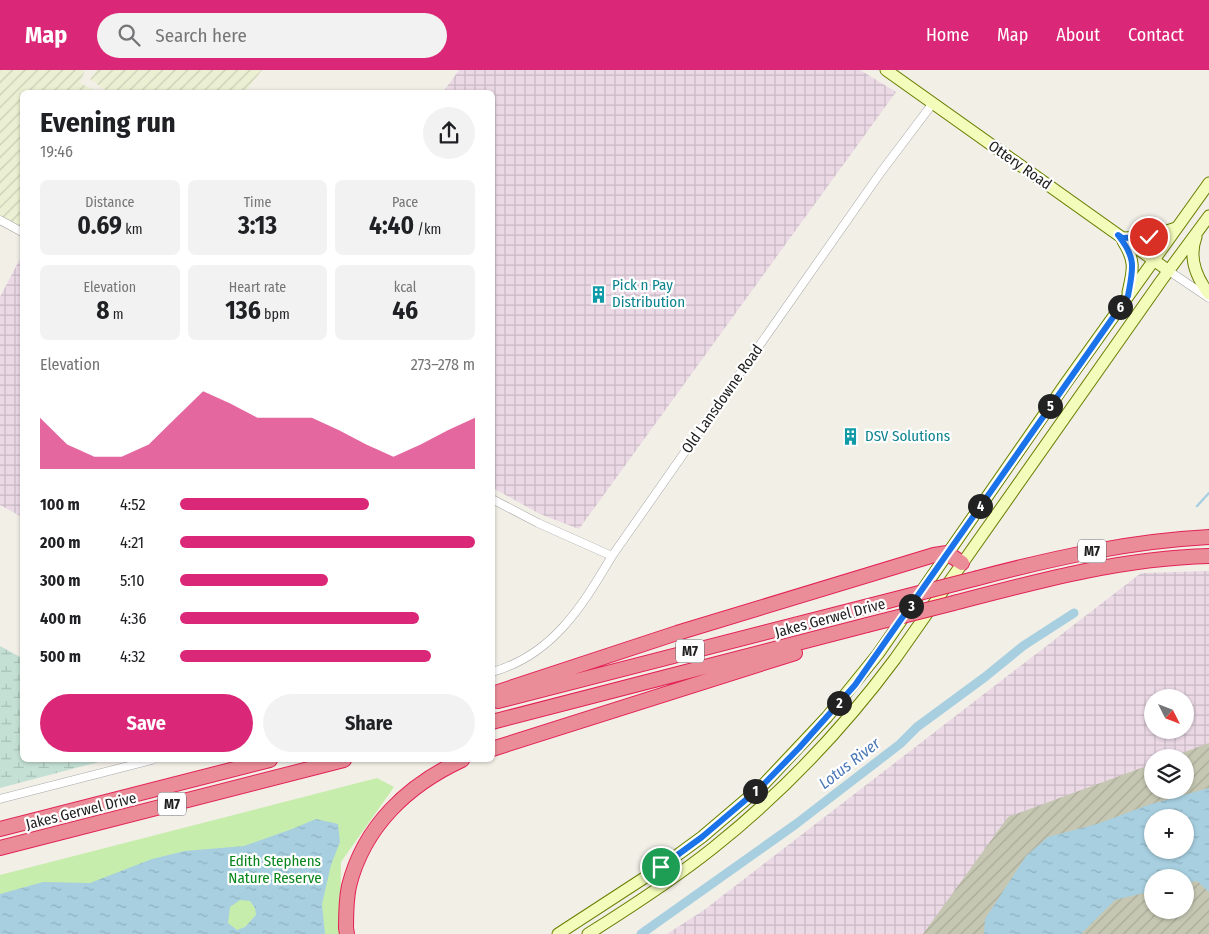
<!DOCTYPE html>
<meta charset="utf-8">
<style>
body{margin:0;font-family:"Fira Sans Condensed",sans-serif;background:#f2f2f2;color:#202124;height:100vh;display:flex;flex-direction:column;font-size:19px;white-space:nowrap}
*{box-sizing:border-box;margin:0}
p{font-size:16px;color:#757577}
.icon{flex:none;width:28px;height:28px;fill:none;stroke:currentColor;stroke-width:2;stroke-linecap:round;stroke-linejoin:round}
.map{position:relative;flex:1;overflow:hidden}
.side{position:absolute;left:20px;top:20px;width:475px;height:672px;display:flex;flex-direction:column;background:#fff;border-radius:8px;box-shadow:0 1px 4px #0004}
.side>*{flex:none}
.needle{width:32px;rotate:132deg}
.buttons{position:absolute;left:1144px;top:619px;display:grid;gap:10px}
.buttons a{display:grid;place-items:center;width:50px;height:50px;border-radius:50%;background:#fff;box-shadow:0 1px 4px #0004;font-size:25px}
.pin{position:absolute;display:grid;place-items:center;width:42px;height:42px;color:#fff;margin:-21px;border:2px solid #fff;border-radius:50%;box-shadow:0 1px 5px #0007}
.km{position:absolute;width:25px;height:25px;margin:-12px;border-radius:50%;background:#222;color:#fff;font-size:14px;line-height:25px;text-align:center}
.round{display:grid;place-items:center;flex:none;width:52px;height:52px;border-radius:26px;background:#f2f2f2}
.head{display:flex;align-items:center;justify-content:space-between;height:85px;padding:0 20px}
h1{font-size:28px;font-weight:700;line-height:38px}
.metrics{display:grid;grid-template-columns:repeat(3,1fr);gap:8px;height:85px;padding:5px 20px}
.metrics div{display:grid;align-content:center;border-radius:8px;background:#f2f2f2;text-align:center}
.metrics b{font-size:25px;font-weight:700}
.metrics small{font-size:14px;font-weight:400}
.metrics p{font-size:14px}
.chart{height:140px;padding:10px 20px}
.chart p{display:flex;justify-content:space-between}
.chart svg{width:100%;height:90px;margin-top:5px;fill:#db2777;opacity:.7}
.button{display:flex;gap:10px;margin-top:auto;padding:10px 20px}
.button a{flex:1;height:58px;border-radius:30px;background:#db2777;color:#fff;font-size:20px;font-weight:700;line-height:58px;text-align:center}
.button a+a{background:#f2f2f2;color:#202124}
ul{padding:0 20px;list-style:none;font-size:16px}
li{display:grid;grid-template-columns:80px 60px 1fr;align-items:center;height:38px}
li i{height:12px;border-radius:6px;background:#db2777}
header{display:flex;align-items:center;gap:30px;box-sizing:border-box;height:70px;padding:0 25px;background:#db2777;color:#fff}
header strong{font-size:24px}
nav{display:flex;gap:28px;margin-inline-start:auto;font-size:18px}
.search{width:350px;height:45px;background:#f2f2f2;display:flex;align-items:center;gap:12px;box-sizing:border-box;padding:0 18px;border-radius:28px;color:#757577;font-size:19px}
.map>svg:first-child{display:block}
.industrial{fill:url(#industrial-grid);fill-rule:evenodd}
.construction{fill:url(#construction-furrows);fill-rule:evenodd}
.farmland{fill:url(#farmland-furrows)}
.grass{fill:#c7edac}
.wetland{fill:url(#wetland-marsh)}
.water{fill:url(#water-ripples);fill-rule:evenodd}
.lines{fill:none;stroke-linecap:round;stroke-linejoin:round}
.stream{stroke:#a7cfe0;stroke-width:2.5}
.canal{stroke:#a7cfe0;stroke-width:9}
.street-casing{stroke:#a8a8a8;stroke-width:9}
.secondary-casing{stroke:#687f01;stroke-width:13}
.highway-casing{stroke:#e22255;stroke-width:16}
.street{stroke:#fff;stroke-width:8}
.secondary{stroke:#f4fcbb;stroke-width:11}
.highway{stroke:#eb8d98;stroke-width:14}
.highway-bridge-casing{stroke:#e22255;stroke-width:16;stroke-linecap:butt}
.highway-bridge{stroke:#eb8d98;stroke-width:14}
.route-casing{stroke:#fff;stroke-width:10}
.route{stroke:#1a73e8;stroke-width:6}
.labels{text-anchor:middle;stroke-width:4.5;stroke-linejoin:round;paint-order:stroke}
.shield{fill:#fff;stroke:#646464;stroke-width:1}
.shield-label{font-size:14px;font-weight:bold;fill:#212121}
.street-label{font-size:15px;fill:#212121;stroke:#fff}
.culture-label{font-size:15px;fill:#0d838f;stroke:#fff;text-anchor:start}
.park-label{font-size:15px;fill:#08861c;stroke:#fff}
.water-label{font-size:16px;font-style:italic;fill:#4977b5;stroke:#fff}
</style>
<header>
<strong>Map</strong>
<div class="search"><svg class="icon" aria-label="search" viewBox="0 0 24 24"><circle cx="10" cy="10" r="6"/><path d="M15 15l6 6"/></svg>Search here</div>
<nav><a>Home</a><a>Map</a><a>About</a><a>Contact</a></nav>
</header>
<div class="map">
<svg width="1209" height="864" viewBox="0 0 1209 864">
<defs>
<pattern id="industrial-grid" width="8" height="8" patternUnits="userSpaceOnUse" patternTransform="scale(1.25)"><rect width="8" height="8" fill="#ebd9e6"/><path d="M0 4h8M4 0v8" fill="none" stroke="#c9bac5"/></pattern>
<pattern id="construction-furrows" width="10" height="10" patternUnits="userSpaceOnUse" patternTransform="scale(1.25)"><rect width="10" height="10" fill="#c5c7b2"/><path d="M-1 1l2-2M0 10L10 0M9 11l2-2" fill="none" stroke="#a9ab99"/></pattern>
<pattern id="farmland-furrows" width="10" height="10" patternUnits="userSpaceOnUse" patternTransform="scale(1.25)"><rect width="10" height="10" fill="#ecf0d3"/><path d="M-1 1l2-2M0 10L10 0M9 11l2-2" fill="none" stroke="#caceb5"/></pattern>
<pattern id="wetland-marsh" width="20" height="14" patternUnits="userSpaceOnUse" patternTransform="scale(1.25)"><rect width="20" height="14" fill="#c4e0d5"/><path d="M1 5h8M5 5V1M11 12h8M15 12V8" fill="none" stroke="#a8c0b7"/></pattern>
<pattern id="water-ripples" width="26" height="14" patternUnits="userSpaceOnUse" patternTransform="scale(1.25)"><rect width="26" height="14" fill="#a7cfe0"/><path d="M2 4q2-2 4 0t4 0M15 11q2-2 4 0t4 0" fill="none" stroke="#8fb1c0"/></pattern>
</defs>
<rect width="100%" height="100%" fill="#f2efe7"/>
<path class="industrial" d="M459,0H860L896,22L579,459L540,444L493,418L492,22H443Z
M22,185V447L0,435V227Z
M1209,501V864H667L704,840L1141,503ZM1152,628H1185V660H1152ZM1152,688H1185V720H1152ZM1152,748H1185V780H1152ZM1152,808H1185V840H1152Z"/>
<path class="construction" d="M1209,673V864H923L1008,747L1152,694V720H1185V688L1171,687ZM1152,748H1185V780H1152ZM1152,808H1185V840H1152Z"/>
<path class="farmland" d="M0,0H85L80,13L97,22H22V164L0,151Z
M97,0H262L245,22H108L90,9Z"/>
<path class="grass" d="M377,708L394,717L341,792L340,864H0V805Z"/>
<path class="wetland" d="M0,576L22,588V690H106L0,718Z"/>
<path class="water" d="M1209,718V822L1197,811L1185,813V808H1152V821L1115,830L1081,864H984L985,849L1026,786L1048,767L1097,754L1148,735ZM1152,748H1185V780H1152Z
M316,749L338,754L340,772L331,795L322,834L325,864H0V824L43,812L90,813L152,789L185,781L244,776L292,759ZM240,830L250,831L255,838L256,845L245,857L237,860L228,853L230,837Z"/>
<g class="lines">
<path class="stream" d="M1197,436L1209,423"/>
<path class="canal" d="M641,864L796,754L900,674L917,657L985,607L1023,576L1074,543"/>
<defs>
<path id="street" d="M0,150L22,162
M1169,201L1209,228
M492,429L538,453L612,486
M492,602C553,585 582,536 612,486L881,102L933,33
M0,729L152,690"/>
<path id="secondary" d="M886,0L1169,201
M1196,167C1188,188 1196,207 1209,224
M1122,168L1149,167L1176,158
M1123,171C1136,192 1133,200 1128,222
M558,864L661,797L702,767L762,716L827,647L878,584L1066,313L1209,113
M588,864C631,837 674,809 713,778C782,723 843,659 895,589L1161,211L1209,146"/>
<path id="highway" d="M978,508C1054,488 1130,471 1209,467
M954,533C1038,511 1122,488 1209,486
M492,624L677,563L934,485L947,483L962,493
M498,631L888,531
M492,652L867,555
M492,679L795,583
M0,759L270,690
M0,778L344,690
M347,864L346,858C346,844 346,830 349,816C364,756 408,715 462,690"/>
</defs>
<use href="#street" class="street-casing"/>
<use href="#secondary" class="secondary-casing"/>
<use href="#highway" class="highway-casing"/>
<use href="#street" class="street"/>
<use href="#secondary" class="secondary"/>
<use href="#highway" class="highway"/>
<defs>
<path id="highway-bridge" d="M888,531L978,508
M867,555L954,533"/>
</defs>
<use href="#highway-bridge" class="highway-bridge-casing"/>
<use href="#highway-bridge" class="highway-bridge"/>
</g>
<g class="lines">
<defs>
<path id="route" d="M661,797L702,767L762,716L799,678L855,615L1128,226C1133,198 1137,189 1118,165L1122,168L1149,167"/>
</defs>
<use href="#route" class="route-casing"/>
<use href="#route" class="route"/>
</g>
<defs>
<symbol id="building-bare" viewBox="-9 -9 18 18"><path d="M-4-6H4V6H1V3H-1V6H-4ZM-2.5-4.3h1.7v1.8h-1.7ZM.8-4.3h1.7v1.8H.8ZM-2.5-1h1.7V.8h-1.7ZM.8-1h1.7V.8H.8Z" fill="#0f9aa8" stroke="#fff" stroke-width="2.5" paint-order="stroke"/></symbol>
</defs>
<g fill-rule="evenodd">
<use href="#building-bare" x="586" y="212" width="25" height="25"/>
<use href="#building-bare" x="838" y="354" width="25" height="25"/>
</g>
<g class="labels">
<g class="shield">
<rect x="1078" y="469.5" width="28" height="23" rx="4"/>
<rect x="676" y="569.5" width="28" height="23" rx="4"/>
<rect x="158" y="722.5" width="28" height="23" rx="4"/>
</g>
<g class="shield-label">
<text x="1092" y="486">M7</text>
<text x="690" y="586">M7</text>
<text x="172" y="739">M7</text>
</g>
<g class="street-label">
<text transform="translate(1020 95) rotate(35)" y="5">Ottery Road</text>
<text transform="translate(722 329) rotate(-55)" y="5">Old Lansdowne Road</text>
<text transform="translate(830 548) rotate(-15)" y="5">Jakes Gerwel Drive</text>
<text transform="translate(81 741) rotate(-14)" y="5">Jakes Gerwel Drive</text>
</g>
<g class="culture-label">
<text x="612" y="220">Pick n Pay<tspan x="612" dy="17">Distribution</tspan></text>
<text x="865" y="371">DSV Solutions</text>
</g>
<g class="park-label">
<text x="275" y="796">Edith Stephens<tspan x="275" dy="17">Nature Reserve</tspan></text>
</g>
<g class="water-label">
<text transform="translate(849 693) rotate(-38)" y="6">Lotus River</text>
</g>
</g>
</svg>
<div class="buttons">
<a><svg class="needle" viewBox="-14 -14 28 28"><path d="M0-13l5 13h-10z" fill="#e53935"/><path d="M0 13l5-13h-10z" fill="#757577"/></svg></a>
<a><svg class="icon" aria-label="layers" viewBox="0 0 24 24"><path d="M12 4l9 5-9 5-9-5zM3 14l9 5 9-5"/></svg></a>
<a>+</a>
<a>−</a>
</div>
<div class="pin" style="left:661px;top:797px;background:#1e9e55"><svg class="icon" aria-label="arrive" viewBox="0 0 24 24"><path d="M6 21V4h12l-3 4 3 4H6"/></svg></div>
<div class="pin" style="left:1149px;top:167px;background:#d93025"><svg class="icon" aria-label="check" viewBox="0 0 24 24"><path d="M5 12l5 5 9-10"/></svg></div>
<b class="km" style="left:755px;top:721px">1</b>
<b class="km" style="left:839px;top:633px">2</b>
<b class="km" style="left:911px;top:536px">3</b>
<b class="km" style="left:980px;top:436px">4</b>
<b class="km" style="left:1050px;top:336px">5</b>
<b class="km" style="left:1120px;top:237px">6</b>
<section class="side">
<div class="head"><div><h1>Evening run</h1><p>19:46</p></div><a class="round"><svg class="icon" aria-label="share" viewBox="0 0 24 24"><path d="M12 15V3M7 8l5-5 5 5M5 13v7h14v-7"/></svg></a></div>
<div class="metrics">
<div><p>Distance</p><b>0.69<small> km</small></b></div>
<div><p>Time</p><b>3:13</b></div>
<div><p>Pace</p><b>4:40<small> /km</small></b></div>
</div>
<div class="metrics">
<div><p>Elevation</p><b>8<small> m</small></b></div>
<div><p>Heart rate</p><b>136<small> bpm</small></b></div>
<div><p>kcal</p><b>46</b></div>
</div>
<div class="chart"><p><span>Elevation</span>273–278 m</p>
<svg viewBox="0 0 160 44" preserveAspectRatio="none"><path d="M0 44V19L10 32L20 38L30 38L40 32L50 19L60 6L70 12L80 19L90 19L100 19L110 25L120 32L130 38L140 32L150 25L160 19V44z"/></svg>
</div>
<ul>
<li><b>100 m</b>4:52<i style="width:64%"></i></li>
<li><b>200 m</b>4:21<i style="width:100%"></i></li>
<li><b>300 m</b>5:10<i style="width:50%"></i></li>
<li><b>400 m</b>4:36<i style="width:81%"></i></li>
<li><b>500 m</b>4:32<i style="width:85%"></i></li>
</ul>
<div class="button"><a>Save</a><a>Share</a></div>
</section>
</div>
